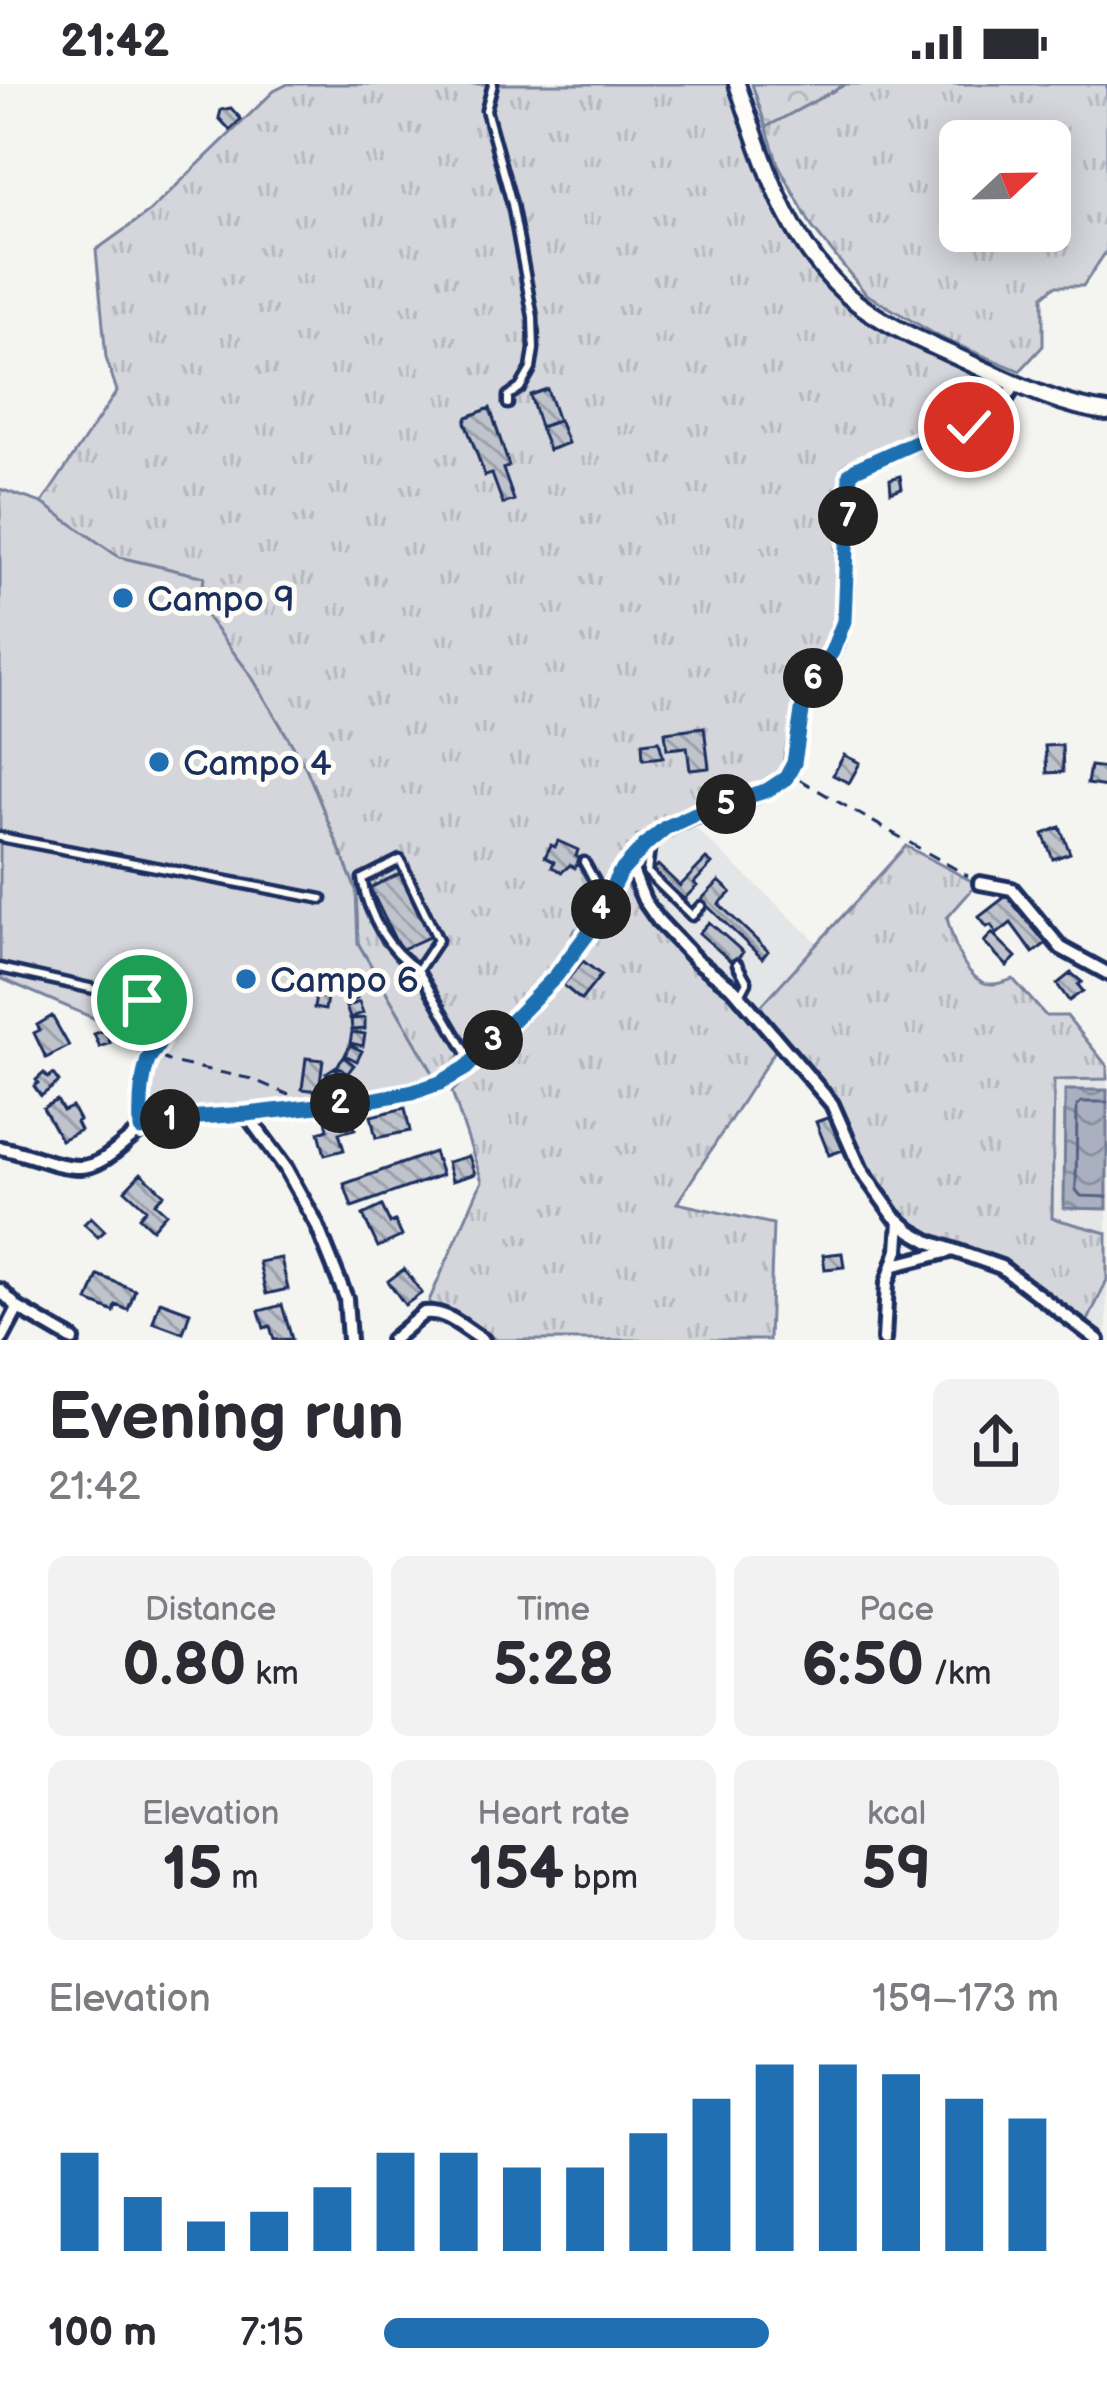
<!DOCTYPE html>
<meta charset="utf-8">
<style>
body{margin:0;font-family:"Balsamiq Sans",sans-serif;background:#f2f2f3;color:#2b2b33;height:100vh;display:flex;flex-direction:column;font-size:45px;white-space:nowrap}
*{box-sizing:border-box;margin:0}
p{font-size:39px;color:#7c7c81}
.icon{flex:none;width:66px;height:66px;fill:none;stroke:currentColor;stroke-width:2;stroke-linecap:round;stroke-linejoin:round}
.map{position:relative;height:1256px;overflow:hidden}
.sheet{display:flex;flex-direction:column;background:#fff;flex:1}
.sheet>*{flex:none}
.needle{width:78px;rotate:68deg}
.buttons{position:absolute;left:939px;top:36px;display:grid;gap:24px}
.buttons a{display:grid;place-items:center;width:132px;height:132px;border-radius:18px;background:#fff;box-shadow:0 6px 30px #0003;font-size:60px}
.pin{position:absolute;display:grid;place-items:center;width:102px;height:102px;color:#fff;margin:-51px;border:6px solid #fff;border-radius:50%;box-shadow:0 3px 12px #0007}
.km{position:absolute;width:60px;height:60px;margin:-30px;border-radius:50%;background:#222;color:#fff;font-size:33px;line-height:60px;text-align:center}
.round{display:grid;place-items:center;flex:none;width:126px;height:126px;border-radius:18px;background:#f2f2f3}
.head{display:flex;align-items:center;justify-content:space-between;height:204px;padding:0 48px}
h1{font-size:66px;font-weight:700;line-height:90px}
.stats{display:grid;grid-template-columns:repeat(3,1fr);gap:18px;height:204px;padding:12px 48px}
.stats div{display:grid;align-content:center;border-radius:18px;background:#f2f2f3;text-align:center}
.stats b{font-size:60px;font-weight:700}
.stats small{font-size:33px;font-weight:400}
.stats p{font-size:33px}
.chart{height:336px;padding:24px 48px}
.chart p{display:flex;justify-content:space-between}
.chart svg{width:100%;height:216px;margin-top:12px;stroke:#1f6fb2;stroke-width:6}
ul{padding:0 48px;list-style:none;font-size:39px}
li{display:grid;grid-template-columns:192px 144px 1fr;align-items:center;height:90px}
li i{height:30px;border-radius:15px;background:#1f6fb2}
.status{display:flex;justify-content:space-between;align-items:center;height:84px;padding:0 60px;background:#fff;direction:ltr}
.status svg{height:33px;fill:currentColor}
.map>svg:first-child{display:block}
.built{fill:#e4e5e6}
.grass{fill:url(#grass-tufts);stroke:#78829c;stroke-width:3;fill-rule:evenodd}
.forest{fill:url(#forest-crowns);stroke:#78829c;stroke-width:3}
.garden{fill:#d4d6db;stroke:#78829c;stroke-width:3}
.water{fill:url(#water-waves);stroke:#717c98;stroke-width:3}
.lines{fill:none;stroke-linecap:round;stroke-linejoin:round}
.shore{stroke:#546385;stroke-width:3}
.building{fill:url(#building-back-hatch);stroke:#1b2f5e;stroke-width:3}
.service-casing{stroke:#1b2f5e;stroke-width:15}
.minor-casing{stroke:#1b2f5e;stroke-width:20}
.tertiary-casing{stroke:#1b2f5e;stroke-width:22}
.path{stroke:#1b2f5e;stroke-width:3;stroke-dasharray:12 9;stroke-linecap:butt}
.service{stroke:#fdfcf7;stroke-width:6}
.minor{stroke:#fdfcf7;stroke-width:10}
.tertiary{stroke:#fdfcf7;stroke-width:14}
.route-casing{stroke:#fff;stroke-width:24}
.route{stroke:#1f6fb2;stroke-width:15}
.poi-dot{fill:#1f6fb2;stroke:#fdfcf7;stroke-width:4.5}
.labels{text-anchor:middle;stroke-width:10;stroke-linejoin:round;paint-order:stroke}
.poi-label{font-size:36px;fill:#1b2f5e;stroke:#fdfcf7;text-anchor:start}
</style>
<div class="status"><b>21:42</b><svg viewBox="0 0 49 12"><path d="M0 12V9h3v3zM5 12V6h3v6zM10 12V3h3v9zM15 12V0h3v12zM26 1h20v11H26zM47 4h2v5h-2z"/></svg></div>
<div class="map">
<svg width="1107" height="1256" viewBox="0 0 1107 1256">
<defs>
<pattern id="grass-tufts" width="24" height="20" patternUnits="userSpaceOnUse" patternTransform="scale(3)"><rect width="24" height="20" fill="#d4d6db"/><path d="M3 7l-1-3M5 7V3M7 7l1-3M15 17l-1-3M17 17v-4M19 17l1-3" fill="none" stroke="#b5b8be"/></pattern>
<pattern id="forest-crowns" width="20" height="18" patternUnits="userSpaceOnUse" patternTransform="scale(3)"><rect width="20" height="18" fill="#d4d6db"/><path d="M2 6a3 3 0 1 1 6 0M12 15a3 3 0 1 1 6 0" fill="none" stroke="#b5b8be"/></pattern>
<pattern id="water-waves" width="16" height="10" patternUnits="userSpaceOnUse" patternTransform="scale(3)"><rect width="16" height="10" fill="#aab0bf"/><path d="M0 5q4-4 8 0t8 0" fill="none" stroke="#8a909e"/></pattern>
<pattern id="building-back-hatch" width="6" height="6" patternUnits="userSpaceOnUse" patternTransform="scale(3)"><rect width="6" height="6" fill="#bfc3cc"/><path d="M-1 5l2 2M0 0l6 6M5-1l2 2" fill="none" stroke="#9a9fa9"/></pattern>
</defs>
<rect width="100%" height="100%" fill="#f4f4f1"/>
<filter id="ink" filterUnits="userSpaceOnUse"><feTurbulence type="fractalNoise" baseFrequency=".00833" numOctaves="2"/><feDisplacementMap in="SourceGraphic" scale="24" xChannelSelector="R" yChannelSelector="G"/><feConvolveMatrix kernelMatrix="1 2 1 2 8 2 1 2 1" color-interpolation-filters="sRGB"/></filter>
<g filter="url(#ink)">
<path class="built" d="M692,741L818,859L760,923L693,864L667,837L644,805L639,780L643,772L656,769L661,756Z
M1054,995H1107V1149L1052,1134Z
M1107,1196V1251L1086,1241Z"/>
<path class="grass" d="M288,0H730L769,111L785,144L809,180L837,210L1007,303L996,321L982,331L849,377L842,383L836,544L797,615L783,689L769,701L699,724L695,722L685,726V730L637,752L639,761L617,783L608,797L600,799L596,808L599,816L582,848L576,845L572,850L576,859L478,962L470,963L459,972V981L437,996L358,859L356,806L306,684L250,590L199,524L204,493L118,473L42,419L117,307L106,274L96,166L149,128L274,7Z
M846,0H1107V166L1083,202H1055L1043,212V262L1020,287L943,255L866,210L812,143L778,80L766,43ZM960,57H1050V147H960Z
M906,762L977,800L947,834C953,856 961,886 982,898C992,903 1004,898 1013,895L1046,932H1067L1107,982V995L1054,996L1052,1134L1107,1149V1196L1086,1241L1009,1182L984,1169L944,1157L917,1144L898,1128L877,1102L819,996L760,923Z
M623,795C641,827 660,854 688,877C698,886 709,892 719,901C740,919 758,942 776,965L677,1119L773,1140L769,1256H497L444,1224L432,1222L429,1217L482,1097L452,1008L544,912L581,868L619,797Z"/>
<path class="forest" d="M752,0H846L766,43Z"/>
<path class="garden" d="M0,405L42,419L119,473L204,493L200,524L250,590L306,684L356,806L358,859L437,996L373,1012L137,1032L140,954L0,894Z"/>
<path class="water" d="M1065,1006H1107V1125L1064,1124Z"/>
<g class="lines">
<path class="shore" d="M1107,1018H1081L1077,1022L1076,1106L1081,1112L1107,1113"/>
</g>
<path class="building" d="M231,24L241,35L230,46L219,34L221,26Z
M547,305L558,337L540,343L530,311Z
M490,324L509,382L503,385L514,416L503,420L492,390L485,392L465,338L467,333Z
M559,336L568,359L549,366L540,343Z
M900,392L902,404L891,408L890,395Z
M704,643L709,684L690,686L687,663L667,665L665,648Z
M659,657L663,673L643,675L642,659Z
M1062,661L1063,688L1047,689L1045,662Z
M844,671L860,679L849,699L833,691Z
M1090,682L1107,684V703L1087,700Z
M1060,743L1070,769L1053,775L1043,750Z
M558,757L578,766L576,772L580,774L575,784L570,781L562,788L552,783L554,778L545,773L551,761L555,763Z
M706,775L712,780L694,799L697,802L684,815L652,787L658,781L680,802Z
M401,789L431,852L400,866L370,804Z
M719,797L731,808L719,820L768,867L762,874L701,816Z
M1010,809L1048,858L1033,869L1011,839L997,850L991,841L987,843L979,833Z
M709,838L743,868L734,880L699,849Z
M992,849L1016,873L1007,882L984,858Z
M583,877L601,891L581,916L563,901Z
M1071,889L1082,898L1078,901L1083,907L1069,917L1057,900Z
M350,905L357,914L346,922L339,913Z
M316,912L327,913L325,926L314,924Z
M359,918L363,929L350,934L346,923Z
M52,932L69,962L46,974L34,949L40,946L37,941Z
M365,934V945L352,946L351,935Z
M105,946L110,959L100,963L94,950Z
M352,948L365,950L363,962L350,959Z
M350,961L362,967L357,977L345,971Z
M344,973L354,981L347,990L337,982Z
M306,974L323,976L319,1007L302,1005Z
M335,983L343,994L334,1000L326,989Z
M44,989L48,994L53,990L59,998L41,1012L34,1002L38,999L36,996Z
M57,1016L63,1027L72,1023L79,1036L76,1038L80,1046L61,1056L43,1024Z
M405,1024L410,1047L376,1054L371,1032Z
M351,1029L355,1045L339,1049L344,1066L325,1071L319,1048L328,1045L326,1036Z
M830,1033L843,1066L829,1071L816,1038Z
M434,1068L442,1091L352,1123L344,1100Z
M469,1072L475,1090L452,1097L447,1078Z
M141,1089L164,1110L155,1119L166,1129L152,1145L139,1133L146,1125L125,1106Z
M382,1122L390,1139L395,1137L402,1152L378,1163L363,1131Z
M91,1133L105,1147L98,1153L84,1140Z
M842,1169L844,1183L825,1185L823,1171Z
M281,1174L288,1205L266,1210L259,1178Z
M404,1185L422,1209L405,1221L388,1197Z
M98,1191L135,1206L128,1226L116,1221L114,1228L88,1217Z
M160,1217L190,1228L183,1249L153,1238Z
M282,1221L292,1255L274,1256L270,1242L264,1244L259,1227Z"/>
<g class="lines">
<defs>
<path id="service" d="M493,0L486,26L512,120L533,233L534,265L531,285L520,304L508,312V320
M0,753L322,815
M646,760L650,764L647,788L692,832L701,822
M584,778L598,803L609,809
M737,880L747,898L740,911
M0,884L143,916C160,929 159,937 160,958C141,982 140,1015 141,1045
M418,886C387,865 369,832 362,795L400,776L438,856L418,886L472,978"/>
<path id="minor" d="M629,779L644,816L658,836L696,876L734,905L832,1020L861,1086L894,1132L911,1147L930,1158L1001,1183L1098,1256
M980,799L1012,805L1061,864L1107,889
M247,1031L285,1083L316,1139L346,1214L349,1256
M0,1064C26,1068 53,1083 80,1083C111,1083 133,1041 166,1035C190,1031 215,1032 239,1031C266,1029 294,1025 321,1022C368,1016 421,1013 461,986C476,976 488,961 501,948C520,929 541,910 558,889C593,850 607,798 645,761C685,722 760,724 790,689L805,608L833,568L844,537L850,390L856,385L916,359L986,336L995,331L1016,300
M895,1181L950,1167
M0,1206L18,1224L73,1256
M1,1256L18,1224
M392,1256L424,1229C447,1226 464,1245 483,1256
M884,1256L887,1199L898,1166L900,1137"/>
<path id="tertiary" d="M737,0C764,75 785,156 847,211C882,241 927,259 968,278C1012,298 1059,322 1107,328"/>
</defs>
<use href="#service" class="service-casing"/>
<use href="#minor" class="minor-casing"/>
<use href="#tertiary" class="tertiary-casing"/>
<path class="path" d="M800,696L968,792
M163,969L164,975L171,978L252,995L289,1011"/>
<use href="#service" class="service"/>
<use href="#minor" class="minor"/>
<use href="#tertiary" class="tertiary"/>
</g>
</g>
<g class="lines" filter="url(#ink)">
<defs>
<path id="route" d="M142,916C155,925 165,942 159,959C157,965 151,969 148,976C141,997 140,1023 141,1045L168,1035L247,1030L370,1016L413,1008L440,999L466,984L556,892L589,848L619,790L646,760L665,744L695,730L768,706L786,694L794,679L805,608L832,568L844,537L850,390L856,385L916,358L969,343"/>
</defs>
<use href="#route" class="route-casing"/>
<use href="#route" class="route"/>
</g>
<g class="poi-dot">
<circle cx="123" cy="514" r="12"/>
<circle cx="159" cy="678" r="12"/>
<circle cx="246" cy="895" r="12"/>
</g>
<g class="labels">
<g class="poi-label">
<text x="147" y="527">Campo 9</text>
<text x="183" y="691">Campo 4</text>
<text x="270" y="908">Campo 6</text>
</g>
</g>
</svg>
<div class="buttons">
<a><svg class="needle" viewBox="-14 -14 28 28"><path d="M0-13l5 13h-10z" fill="#e53935"/><path d="M0 13l5-13h-10z" fill="#7c7c81"/></svg></a>
</div>
<div class="pin" style="left:142px;top:916px;background:#1e9e55"><svg class="icon" aria-label="arrive" viewBox="0 0 24 24"><path d="M6 21V4h12l-3 4 3 4H6"/></svg></div>
<div class="pin" style="left:969px;top:343px;background:#d93025"><svg class="icon" aria-label="check" viewBox="0 0 24 24"><path d="M5 12l5 5 9-10"/></svg></div>
<b class="km" style="left:170px;top:1035px">1</b>
<b class="km" style="left:340px;top:1019px">2</b>
<b class="km" style="left:493px;top:956px">3</b>
<b class="km" style="left:601px;top:825px">4</b>
<b class="km" style="left:726px;top:720px">5</b>
<b class="km" style="left:813px;top:594px">6</b>
<b class="km" style="left:848px;top:432px">7</b>
</div>
<section class="sheet">
<div class="head"><div><h1>Evening run</h1><p>21:42</p></div><a class="round"><svg class="icon" aria-label="share" viewBox="0 0 24 24"><path d="M12 15V3M7 8l5-5 5 5M5 13v7h14v-7"/></svg></a></div>
<div class="stats">
<div><p>Distance</p><b>0.80<small> km</small></b></div>
<div><p>Time</p><b>5:28</b></div>
<div><p>Pace</p><b>6:50<small> /km</small></b></div>
</div>
<div class="stats">
<div><p>Elevation</p><b>15<small> m</small></b></div>
<div><p>Heart rate</p><b>154<small> bpm</small></b></div>
<div><p>kcal</p><b>59</b></div>
</div>
<div class="chart"><p><span>Elevation</span>159–173 m</p>
<svg viewBox="0 0 160 44" preserveAspectRatio="none"><path d="M5 44V24M15 44V33M25 44V38M35 44V36M45 44V31M55 44V24M65 44V24M75 44V27M85 44V27M95 44V20M105 44V13M115 44V6M125 44V6M135 44V8M145 44V13M155 44V17"/></svg>
</div>
<ul>
<li><b>100 m</b>7:15<i style="width:57%"></i></li>
</ul>
</section>
